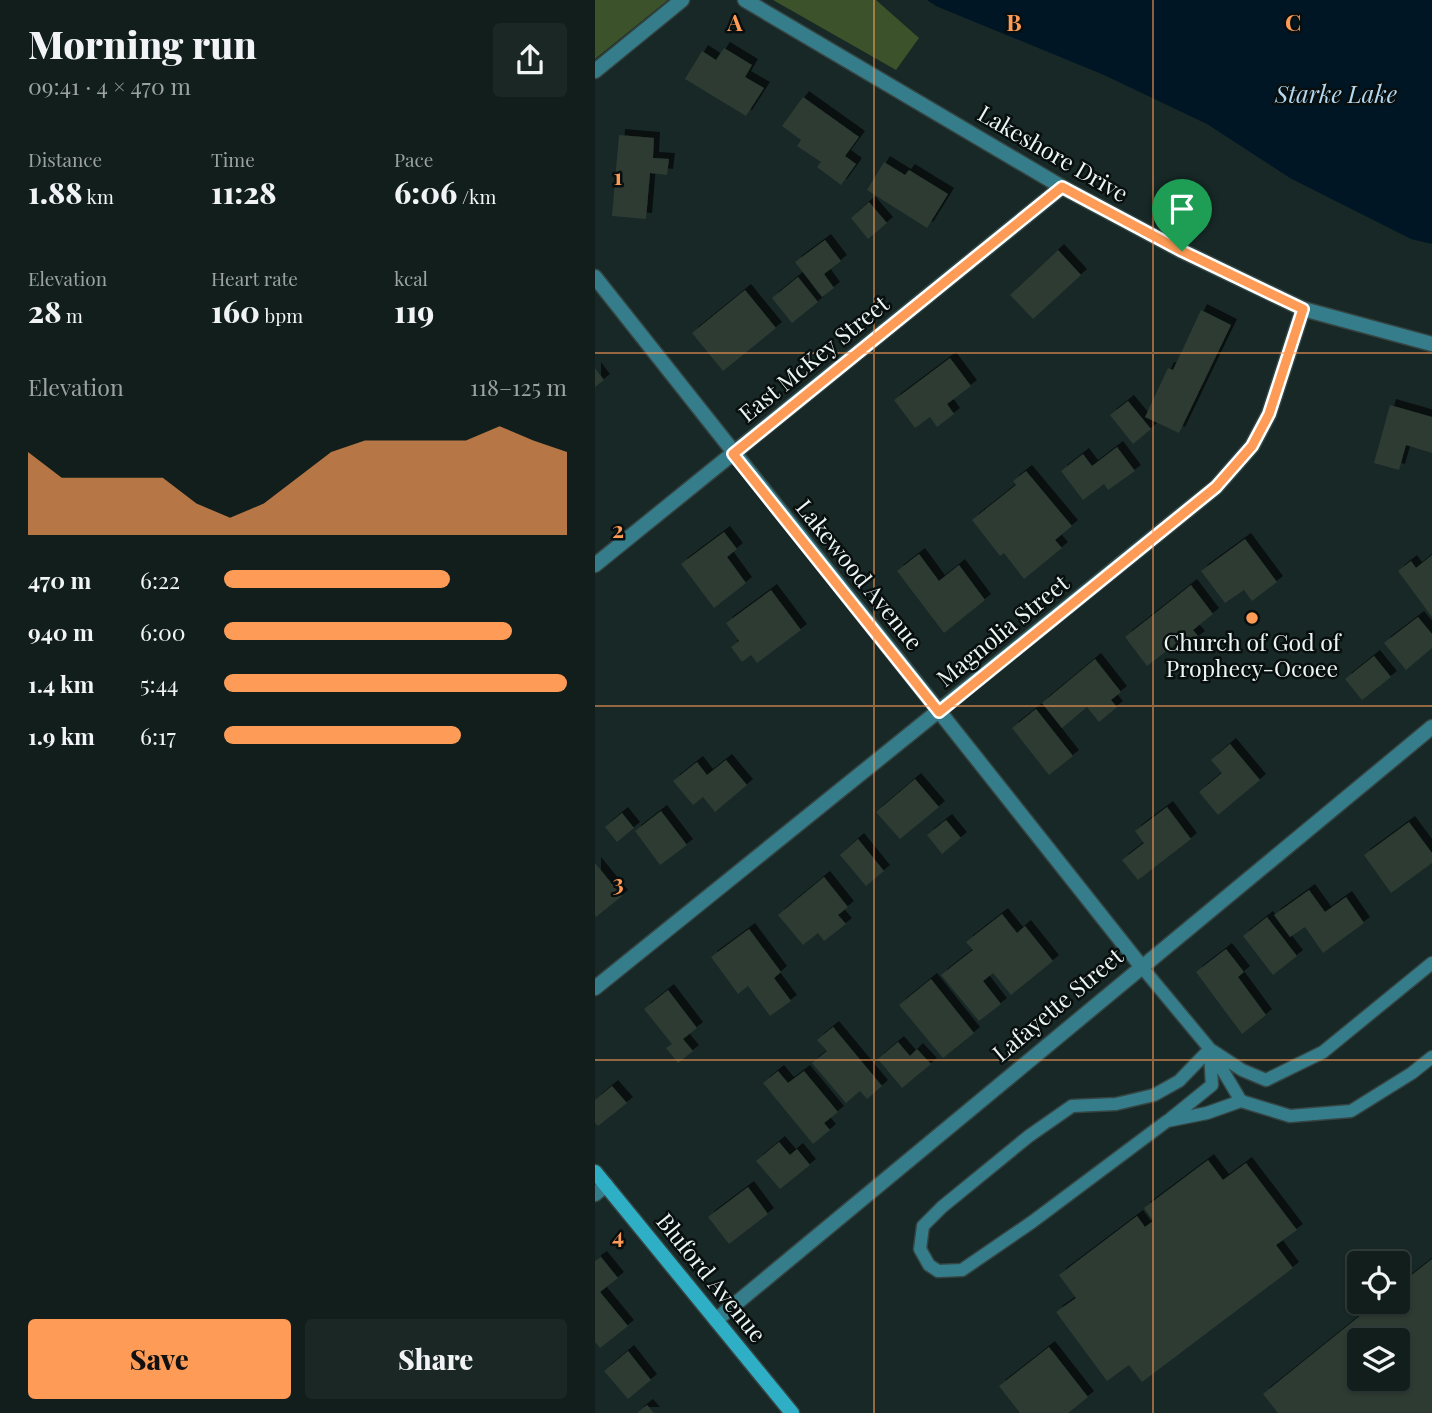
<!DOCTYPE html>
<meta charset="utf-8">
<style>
body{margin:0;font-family:"Playfair Display",serif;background:#1a2725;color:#f1f3f6;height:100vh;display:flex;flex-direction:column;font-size:26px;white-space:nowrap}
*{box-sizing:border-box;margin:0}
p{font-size:23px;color:#9ca2a3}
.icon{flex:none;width:38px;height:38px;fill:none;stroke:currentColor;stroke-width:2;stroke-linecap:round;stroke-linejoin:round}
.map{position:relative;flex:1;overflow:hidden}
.drawer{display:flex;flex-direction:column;background:#111e1c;width:595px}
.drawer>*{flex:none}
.fabs{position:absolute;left:752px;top:1251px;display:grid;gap:14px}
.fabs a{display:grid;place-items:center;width:63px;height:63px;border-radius:7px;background:#111e1c;box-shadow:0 2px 5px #0004,0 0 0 2px #303c3b;font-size:35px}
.pin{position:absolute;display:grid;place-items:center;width:60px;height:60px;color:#fff;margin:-72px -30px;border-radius:50% 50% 50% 0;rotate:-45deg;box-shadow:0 0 7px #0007}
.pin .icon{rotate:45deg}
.round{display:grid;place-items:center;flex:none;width:74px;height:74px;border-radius:7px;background:#1a2725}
.headline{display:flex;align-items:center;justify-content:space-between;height:119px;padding:0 28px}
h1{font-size:38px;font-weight:800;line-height:52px}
.stats{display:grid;grid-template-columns:repeat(3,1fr);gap:10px;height:119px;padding:7px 28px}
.stats div{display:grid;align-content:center}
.stats b{font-size:30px;font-weight:800}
.stats small{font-size:19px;font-weight:400}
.stats p{font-size:19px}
.chart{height:196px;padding:14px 28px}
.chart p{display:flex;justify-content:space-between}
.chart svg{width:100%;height:126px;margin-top:7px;fill:#fe9c57;opacity:.7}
.primary-button{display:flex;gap:14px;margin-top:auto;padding:14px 28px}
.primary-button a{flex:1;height:80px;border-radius:7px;background:#fe9c57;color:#111;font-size:28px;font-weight:800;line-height:80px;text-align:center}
.primary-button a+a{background:#1a2725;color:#f1f3f6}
ul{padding:0 28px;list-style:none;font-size:23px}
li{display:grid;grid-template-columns:112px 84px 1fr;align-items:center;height:52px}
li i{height:18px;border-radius:9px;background:#fe9c57}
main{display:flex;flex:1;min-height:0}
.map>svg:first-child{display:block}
.green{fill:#3b522a}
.water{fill:#011625}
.building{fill:#2d3b33;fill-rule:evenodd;filter:url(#shadow)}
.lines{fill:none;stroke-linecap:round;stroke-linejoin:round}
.lane-casing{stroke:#354543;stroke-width:15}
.street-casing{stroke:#354543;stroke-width:17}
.secondary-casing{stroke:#354543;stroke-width:17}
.lane{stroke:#367d8b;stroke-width:12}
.street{stroke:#367d8b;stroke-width:14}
.secondary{stroke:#2fafc6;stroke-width:14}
.route-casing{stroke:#fff;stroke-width:14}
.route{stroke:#fe9c57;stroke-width:9}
.grid{fill:none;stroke:#fe9c57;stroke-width:2;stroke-opacity:0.55}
.poi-dot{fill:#fe9c57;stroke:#080f0e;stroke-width:2.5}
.labels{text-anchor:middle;stroke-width:5;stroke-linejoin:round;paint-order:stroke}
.street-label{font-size:23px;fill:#ebf5f4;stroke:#080f0e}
.poi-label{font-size:23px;fill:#ebf5f4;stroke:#080f0e}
.water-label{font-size:24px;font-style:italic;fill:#b3d8f2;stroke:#080f0e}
.grid-label{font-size:23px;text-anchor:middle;font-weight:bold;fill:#fe9c57;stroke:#080f0e;stroke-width:5;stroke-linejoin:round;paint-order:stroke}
</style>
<main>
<section class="drawer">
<div class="headline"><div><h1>Morning run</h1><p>09:41 · 4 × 470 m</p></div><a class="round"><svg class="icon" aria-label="share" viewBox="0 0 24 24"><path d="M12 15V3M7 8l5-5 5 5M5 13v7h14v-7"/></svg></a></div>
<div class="stats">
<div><p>Distance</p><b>1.88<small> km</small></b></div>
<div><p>Time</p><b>11:28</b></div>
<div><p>Pace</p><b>6:06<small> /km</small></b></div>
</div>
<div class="stats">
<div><p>Elevation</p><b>28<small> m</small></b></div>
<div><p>Heart rate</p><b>160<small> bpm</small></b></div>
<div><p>kcal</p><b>119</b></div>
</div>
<div class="chart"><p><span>Elevation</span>118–125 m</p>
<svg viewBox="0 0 160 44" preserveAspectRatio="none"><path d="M0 44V15L10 24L20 24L30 24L40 24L50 33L60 38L70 33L80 24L90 15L100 11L110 11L120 11L130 11L140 6L150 11L160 15V44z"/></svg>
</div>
<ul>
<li><b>470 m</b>6:22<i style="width:66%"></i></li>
<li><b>940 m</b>6:00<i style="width:84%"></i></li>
<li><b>1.4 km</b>5:44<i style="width:100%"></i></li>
<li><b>1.9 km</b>6:17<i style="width:69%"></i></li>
</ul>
<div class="primary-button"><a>Save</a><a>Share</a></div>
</section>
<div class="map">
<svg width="837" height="1413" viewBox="0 0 837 1413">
<defs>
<filter id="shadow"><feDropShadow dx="6" dy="-6" stdDeviation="0" flood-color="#0009"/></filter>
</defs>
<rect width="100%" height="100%" fill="#172826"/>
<path class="green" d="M0,0H73L0,59Z
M178,0H281L324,38L301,70Z"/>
<path class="water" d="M332,0H837V244L816,239L695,178L612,124L509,75L341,6Z"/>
<path class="building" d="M129,48L157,65L150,77L169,88L151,116L90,79L107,51L121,60Z
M208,97L264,137L250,156L261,164L246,185L222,167L226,162L202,146L206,140L187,126Z
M24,135L59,138L58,158L74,159L72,175L55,173L51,219L17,216Z
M289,162L310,175L314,170L353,194L332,228L272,190Z
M274,202L292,223L273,239L256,218Z
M230,240L246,261L229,274L239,288L227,297L200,262Z
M463,250L486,275L438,319L415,295Z
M203,277L223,302L197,323L177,298Z
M150,290L181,328L128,371L97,333Z
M606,310L636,325L584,433L550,417L573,368L578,370Z
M355,358L376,386L352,404L359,414L342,427L335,417L320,428L299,400Z
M0,368L9,380L0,387Z
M533,401L556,429L538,444L515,415Z
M795,405L837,417V453L811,445L804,470L779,463Z
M522,447L540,471L513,490L509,484L488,500L466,471L488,454L497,466Z
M431,471L477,526L460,540L467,548L429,579L409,553L405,556L377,520L421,485L418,481Z
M129,532L142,549L132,557L151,583L119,608L86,564Z
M650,539L682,582L657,601L649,590L630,603L606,571Z
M324,554L344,581L364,565L390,600L349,633L302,571Z
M837,555V617L803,571L816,561L821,568Z
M596,585L618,614L598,630L604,637L587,650L582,643L552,666L530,637Z
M176,590L206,630L162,663L156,655L147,662L136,647L144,641L131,623Z
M823,617L837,634V648L811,670L789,643Z
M779,656L796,677L767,700L750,679Z
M500,659L526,692L516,700L522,707L504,722L492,707L467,728L447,703Z
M441,709L478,756L454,775L417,728Z
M635,744L665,780L623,815L604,792L627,773L616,760Z
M131,760L152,785L120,812L108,797L98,805L78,781L102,762L112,775Z
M320,779L344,807L305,839L281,812Z
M572,807L596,839L543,880L527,860L549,843L540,831Z
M66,811L92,845L65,865L40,831Z
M27,813L39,828L22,842L10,827Z
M351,820L366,838L347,854L332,835Z
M814,822L837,853V863L796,893L769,855Z
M263,839L289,871L271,886L245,855Z
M0,863L27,896L1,917L0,915Z
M229,877L253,907L243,915L251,924L229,941L223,933L208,945L183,915Z
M714,890L730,912L751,897L769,923L728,953L710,927L695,937L679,915Z
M407,914L422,933L430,926L458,961L416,995L398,973L388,981L406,1004L384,1021L346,975L378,950L371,942Z
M672,917L702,956L678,975L648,936Z
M154,929L186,972L179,978L196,1001L175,1016L153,986L143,994L116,957Z
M631,949L649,972L643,977L671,1015L647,1034L601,972Z
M336,979L379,1033L348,1058L304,1005Z
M73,990L102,1028L88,1039L98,1051L83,1063L71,1048L77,1044L49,1009Z
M238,1027L287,1086L272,1099L265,1091L251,1103L217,1063L232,1051L222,1040Z
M303,1042L315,1056L322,1049L336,1064L307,1088L283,1059Z
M183,1071L193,1083L209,1071L243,1112L229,1123L235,1130L218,1144L168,1083Z
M17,1086L32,1103L3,1126L0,1123V1100Z
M184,1142L195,1155L202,1149L215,1165L185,1189L161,1161Z
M613,1160L628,1180L651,1163L702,1230L681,1245L698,1268L547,1382L534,1365L512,1381L461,1312L481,1298L464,1275L542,1216L550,1227L558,1221L549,1208Z
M153,1187L173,1214L134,1244L113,1217Z
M6,1257L23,1278L5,1292L33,1326L5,1348L0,1342V1261Z
M837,1259V1413H683L668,1394L782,1302H803V1273L809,1281ZM765,1340H803V1379H765Z
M454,1347L493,1397L473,1413H425L404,1386Z
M33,1351L56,1380L33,1399L9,1371Z
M52,1405L59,1413H42Z"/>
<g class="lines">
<defs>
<path id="lane" d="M546,966L615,1049L646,1101L695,1116L756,1111L817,1073L837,1057
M615,1049L584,1081L559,1095L521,1104L477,1106L434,1136L347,1207L328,1226L325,1249L334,1265L343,1271L367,1270L437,1222L572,1121L612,1113L646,1101
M618,1051L647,1070L671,1080L728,1052L837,963
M575,1119L617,1085L615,1053"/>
<path id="street" d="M150,0L467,187L587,251L708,309L837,344
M0,71L87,0
M0,277L546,966
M0,565L467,187
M0,988L621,487L657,446L674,414L708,309
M0,1194L11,1185
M121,1320L837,727"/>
<path id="secondary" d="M0,1172L197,1413"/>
</defs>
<use href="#lane" class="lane-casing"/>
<use href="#street" class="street-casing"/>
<use href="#secondary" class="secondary-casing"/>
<use href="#lane" class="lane"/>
<use href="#street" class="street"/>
<use href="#secondary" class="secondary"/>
</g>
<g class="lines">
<defs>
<path id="route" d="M467,187L587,251L708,309L674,414L657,446L621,487L344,712L138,454Z"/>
</defs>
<use href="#route" class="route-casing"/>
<use href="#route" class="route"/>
</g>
<path class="grid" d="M279,0V1413M558,0V1413M0,353H837M0,706H837M0,1060H837"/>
<circle class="poi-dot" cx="657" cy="618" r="7"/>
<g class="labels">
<g class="street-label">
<text transform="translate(458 154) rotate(30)" y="8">Lakeshore Drive</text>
<text transform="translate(219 359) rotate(-39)" y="8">East McKey Street</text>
<text transform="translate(264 575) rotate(51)" y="8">Lakewood Avenue</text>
<text transform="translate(408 631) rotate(-39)" y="8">Magnolia Street</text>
<text transform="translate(463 1005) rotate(-40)" y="8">Lafayette Street</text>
<text transform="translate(116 1278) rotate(51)" y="8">Bluford Avenue</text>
</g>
<g class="poi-label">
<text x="657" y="651">Church of God of<tspan x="657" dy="26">Prophecy-Ocoee</tspan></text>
</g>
<g class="water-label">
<text x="741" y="103">Starke Lake</text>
</g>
</g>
<g class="grid-label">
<text x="140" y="31">A</text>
<text x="419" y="31">B</text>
<text x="698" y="31">C</text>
<text x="23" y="185">1</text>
<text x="23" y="538">2</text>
<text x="23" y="891">3</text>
<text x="23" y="1244">4</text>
</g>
</svg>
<div class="fabs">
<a><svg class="icon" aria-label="locate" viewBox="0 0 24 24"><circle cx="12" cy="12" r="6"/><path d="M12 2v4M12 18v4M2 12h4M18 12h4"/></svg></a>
<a><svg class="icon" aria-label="layers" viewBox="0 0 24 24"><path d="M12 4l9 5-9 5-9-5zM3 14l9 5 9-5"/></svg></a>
</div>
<div class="pin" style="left:587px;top:251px;background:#1e9e55"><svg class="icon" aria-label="arrive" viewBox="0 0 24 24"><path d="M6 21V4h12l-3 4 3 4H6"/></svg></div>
</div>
</main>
